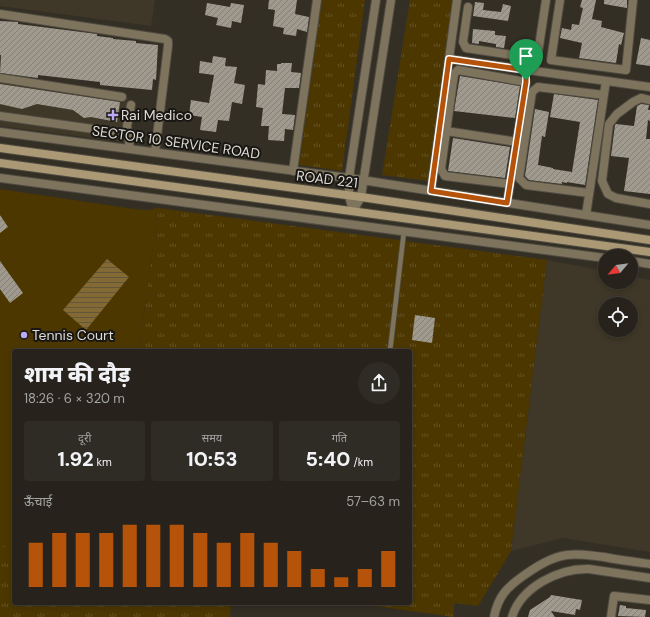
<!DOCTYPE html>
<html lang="hi">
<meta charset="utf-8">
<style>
body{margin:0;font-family:"DM Sans","Noto Sans Devanagari",sans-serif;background:#2f2b25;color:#f1f3f6;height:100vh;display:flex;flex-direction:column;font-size:15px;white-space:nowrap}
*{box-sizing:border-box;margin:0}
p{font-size:13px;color:#a4a4a3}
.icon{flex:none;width:22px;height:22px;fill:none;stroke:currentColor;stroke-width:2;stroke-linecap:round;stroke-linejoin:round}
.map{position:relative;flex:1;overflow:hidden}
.panel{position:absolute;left:12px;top:349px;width:400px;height:256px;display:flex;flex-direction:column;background:#27231c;border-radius:4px;box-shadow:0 2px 6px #0003,0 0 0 1px #43403b}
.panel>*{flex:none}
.needle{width:26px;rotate:241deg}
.fabs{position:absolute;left:598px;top:249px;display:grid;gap:8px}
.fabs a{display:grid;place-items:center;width:40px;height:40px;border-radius:50%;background:#27231c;box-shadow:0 2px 6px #0003,0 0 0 1px #43403b;font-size:20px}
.pin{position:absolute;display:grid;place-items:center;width:34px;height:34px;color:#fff;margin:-41px -17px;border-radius:50% 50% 50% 0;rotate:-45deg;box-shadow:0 0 4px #0007}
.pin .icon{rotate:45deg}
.round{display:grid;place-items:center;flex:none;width:42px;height:42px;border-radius:21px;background:#2f2b25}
.summary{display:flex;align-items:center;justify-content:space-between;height:68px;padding:0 12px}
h1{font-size:22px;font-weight:800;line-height:30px}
.figures{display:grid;grid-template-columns:repeat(3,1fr);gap:6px;height:68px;padding:4px 12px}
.figures div{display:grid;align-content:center;border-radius:4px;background:#2f2b25;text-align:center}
.figures b{font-size:20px;font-weight:800}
.figures small{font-size:11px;font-weight:400}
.figures p{font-size:11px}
.chart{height:112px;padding:8px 12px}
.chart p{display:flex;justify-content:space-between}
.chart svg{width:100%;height:72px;margin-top:4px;stroke:#b45309;stroke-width:6}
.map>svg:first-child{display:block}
.built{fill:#3f3727;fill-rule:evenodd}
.grass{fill:url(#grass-tufts)}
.pitch{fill:#4c3701}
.water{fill:url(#water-rules)}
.building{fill:url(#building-hatch)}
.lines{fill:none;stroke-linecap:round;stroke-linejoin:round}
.service-casing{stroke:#4f4b41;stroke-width:6}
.minor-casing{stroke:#4f4b41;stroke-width:10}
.secondary-casing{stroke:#4f4b41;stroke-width:10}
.service{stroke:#7e735d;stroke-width:4.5}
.minor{stroke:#7e735d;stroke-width:8}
.secondary{stroke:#ab9976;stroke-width:8}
.route-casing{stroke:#fff;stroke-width:8}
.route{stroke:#b45309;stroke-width:5}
.poi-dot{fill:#bbaaf6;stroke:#191713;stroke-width:1.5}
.labels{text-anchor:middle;stroke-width:4;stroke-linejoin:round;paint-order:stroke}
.poi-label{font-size:14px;fill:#dfdcd6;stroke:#191713;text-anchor:start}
.street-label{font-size:14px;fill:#dfdcd6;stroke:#191713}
</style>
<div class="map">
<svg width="650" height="617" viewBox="0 0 650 617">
<defs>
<pattern id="grass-tufts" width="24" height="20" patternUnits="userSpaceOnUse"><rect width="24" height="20" fill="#4c3701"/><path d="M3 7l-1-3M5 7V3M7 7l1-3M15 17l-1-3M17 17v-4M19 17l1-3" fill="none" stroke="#655325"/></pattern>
<pattern id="water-rules" width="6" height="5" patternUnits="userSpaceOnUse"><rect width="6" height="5" fill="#836a34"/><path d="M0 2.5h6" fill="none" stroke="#63563a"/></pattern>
<pattern id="building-hatch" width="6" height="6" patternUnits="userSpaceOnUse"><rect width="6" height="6" fill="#a09a8e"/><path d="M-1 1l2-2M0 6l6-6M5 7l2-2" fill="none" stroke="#848077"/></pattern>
</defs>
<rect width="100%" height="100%" fill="#342f25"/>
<path class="built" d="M0,0H155L151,26L0,6Z
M0,80L128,98L125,128L142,131L139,144L0,126Z
M547,260L605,271V282H631V276L650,280V552L563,538L511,551ZM605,304H631V330H605Z"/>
<path class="grass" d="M322,0H365L342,171L299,165Z
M410,0H457L430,181L382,175Z
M158,208L547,260L511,551L478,606L454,603V617L353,603H410V351H139Z
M0,545L14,548V603H231L230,617H0Z"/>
<path class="pitch" d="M0,189L134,209L148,210L158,208L139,351H14V548L0,545Z"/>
<path class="water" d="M107,259L129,277L86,330L63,310Z"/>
<path class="building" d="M269,0H297L295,14L309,17L307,32L297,29L296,36L283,34L284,28L273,26L275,10L268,9Z
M582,0H596L592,19L602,21L601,27L624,33L621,45L619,44L616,63L579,58L582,43L560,38L562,28L571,30L572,24L579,25L583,8L580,7Z
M604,0H627V8L604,4Z
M475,2L484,3L483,10L501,12L503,4L511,6L508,21L473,16Z
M207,3L230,7L231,3L244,5L241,23L232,21L231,28L216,25L218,18L205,15Z
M0,21L18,22V24L97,34V36L113,38V39L136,41V43L158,45L156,80L153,79L152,90L100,85V82L38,75V78L0,73L1,55H0Z
M473,29L495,31V35L506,36L504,48L496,47V44L479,41V44L472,43Z
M641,38L650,40V66L636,64Z
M213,56L226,58L225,66L237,67L234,83L245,85L242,104L232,102L229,121L218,120L216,132L200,130L202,117L189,115L191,100L209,103L214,75L199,73L200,61L212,63Z
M281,63H292L291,72L301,73L299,88H285L282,114L295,115L293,130L285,129L284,141L268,140L269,126H261L263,108L256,107L258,84L265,85L266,70L277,71V64H281Z
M460,76L520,86L515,118L454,111Z
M0,84L120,102L117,122L91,117L84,118L73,110L37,104L22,109L0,104Z
M554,94L598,100L585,185L567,182V183L562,182V184L529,180L525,176L535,109L549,112L545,137L542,136L538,165L553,168V169L572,172L580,122L550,117Z
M641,104L649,105L648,110H650V121L648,120L646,139H650V194L624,191L629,158L611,156L615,125L616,124L634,126L637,106Z
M453,138L510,147L505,178L448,171Z
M0,215L8,227L0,233Z
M0,261L23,293L10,303L0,289Z
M415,315L435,318L432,343L412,340Z
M551,595L582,600L580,610L576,609L575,615L551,611L555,617H528L530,610L550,597Z
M620,605L626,606V608L646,610L645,617L618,616Z"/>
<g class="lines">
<defs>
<path id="service" d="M390,351L404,231"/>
<path id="minor" d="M560,0L551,60L626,70L633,0
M468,7L463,42L466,48L532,58L536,57L538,53L546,0
M0,14L165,39L168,41V46L155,152
M449,59L650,87
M0,78L122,97
M650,100L641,98L633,102L617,114L609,124L602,181L608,194L616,198L650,204
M0,116L129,134
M446,131L517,142
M0,132L349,178L650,225
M130,149L127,126L131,105
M293,171L317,0
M0,178L605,258
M431,191L457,0
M589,193L526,185L519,178L532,92L538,87L604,95
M507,203L510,184L526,82L458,70L454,74L441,169L445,176L510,184
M353,211L361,197L391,0
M353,211L349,196V178L376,0
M586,215L606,81
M631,261L650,264
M494,617C498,597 506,588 523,576C536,567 551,557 567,555C580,553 592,556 604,557C619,560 635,562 650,564
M512,617C521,587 559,568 589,569L650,578
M611,617L614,596L650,600"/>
<path id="secondary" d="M0,148L361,197L650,240
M0,163L650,252"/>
</defs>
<use href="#service" class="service-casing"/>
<use href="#minor" class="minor-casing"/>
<use href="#secondary" class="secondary-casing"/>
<use href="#service" class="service"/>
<use href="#minor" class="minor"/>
<use href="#secondary" class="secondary"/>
</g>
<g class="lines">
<defs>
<path id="route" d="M449,59L526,70V82L507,203L431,191Z"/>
</defs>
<use href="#route" class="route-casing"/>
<use href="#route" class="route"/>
</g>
<g class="poi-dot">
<path d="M111 109h4v4h4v4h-4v4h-4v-4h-4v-4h4z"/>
<circle cx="24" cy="335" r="4"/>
</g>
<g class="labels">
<g class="poi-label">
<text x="121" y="120">Rai Medico</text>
<text x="32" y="340">Tennis Court</text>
</g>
<g class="street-label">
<text transform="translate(176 142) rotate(8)" y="5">SECTOR 10 SERVICE ROAD</text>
<text transform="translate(327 179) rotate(7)" y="5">ROAD 221</text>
</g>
</g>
</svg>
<div class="fabs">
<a><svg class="needle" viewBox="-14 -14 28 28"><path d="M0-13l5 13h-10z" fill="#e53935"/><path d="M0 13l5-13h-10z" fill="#a4a4a3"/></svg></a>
<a><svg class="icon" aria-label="locate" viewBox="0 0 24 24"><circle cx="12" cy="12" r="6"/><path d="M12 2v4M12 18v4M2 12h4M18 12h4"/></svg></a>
</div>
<div class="pin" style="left:526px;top:80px;background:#1e9e55"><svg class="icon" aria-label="arrive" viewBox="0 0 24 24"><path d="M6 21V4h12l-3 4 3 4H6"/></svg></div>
<section class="panel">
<div class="summary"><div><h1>शाम की दौड़</h1><p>18:26 · 6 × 320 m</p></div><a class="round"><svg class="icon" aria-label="share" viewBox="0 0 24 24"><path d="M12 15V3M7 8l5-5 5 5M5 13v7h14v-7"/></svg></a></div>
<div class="figures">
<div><p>दूरी</p><b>1.92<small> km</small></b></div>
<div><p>समय</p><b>10:53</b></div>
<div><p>गति</p><b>5:40<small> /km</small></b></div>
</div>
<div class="chart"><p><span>ऊँचाई</span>57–63 m</p>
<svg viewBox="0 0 160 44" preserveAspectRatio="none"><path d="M5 44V17M15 44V11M25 44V11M35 44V11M45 44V6M55 44V6M65 44V6M75 44V11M85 44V17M95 44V11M105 44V17M115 44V22M125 44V33M135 44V38M145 44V33M155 44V22"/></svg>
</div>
</section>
</div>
